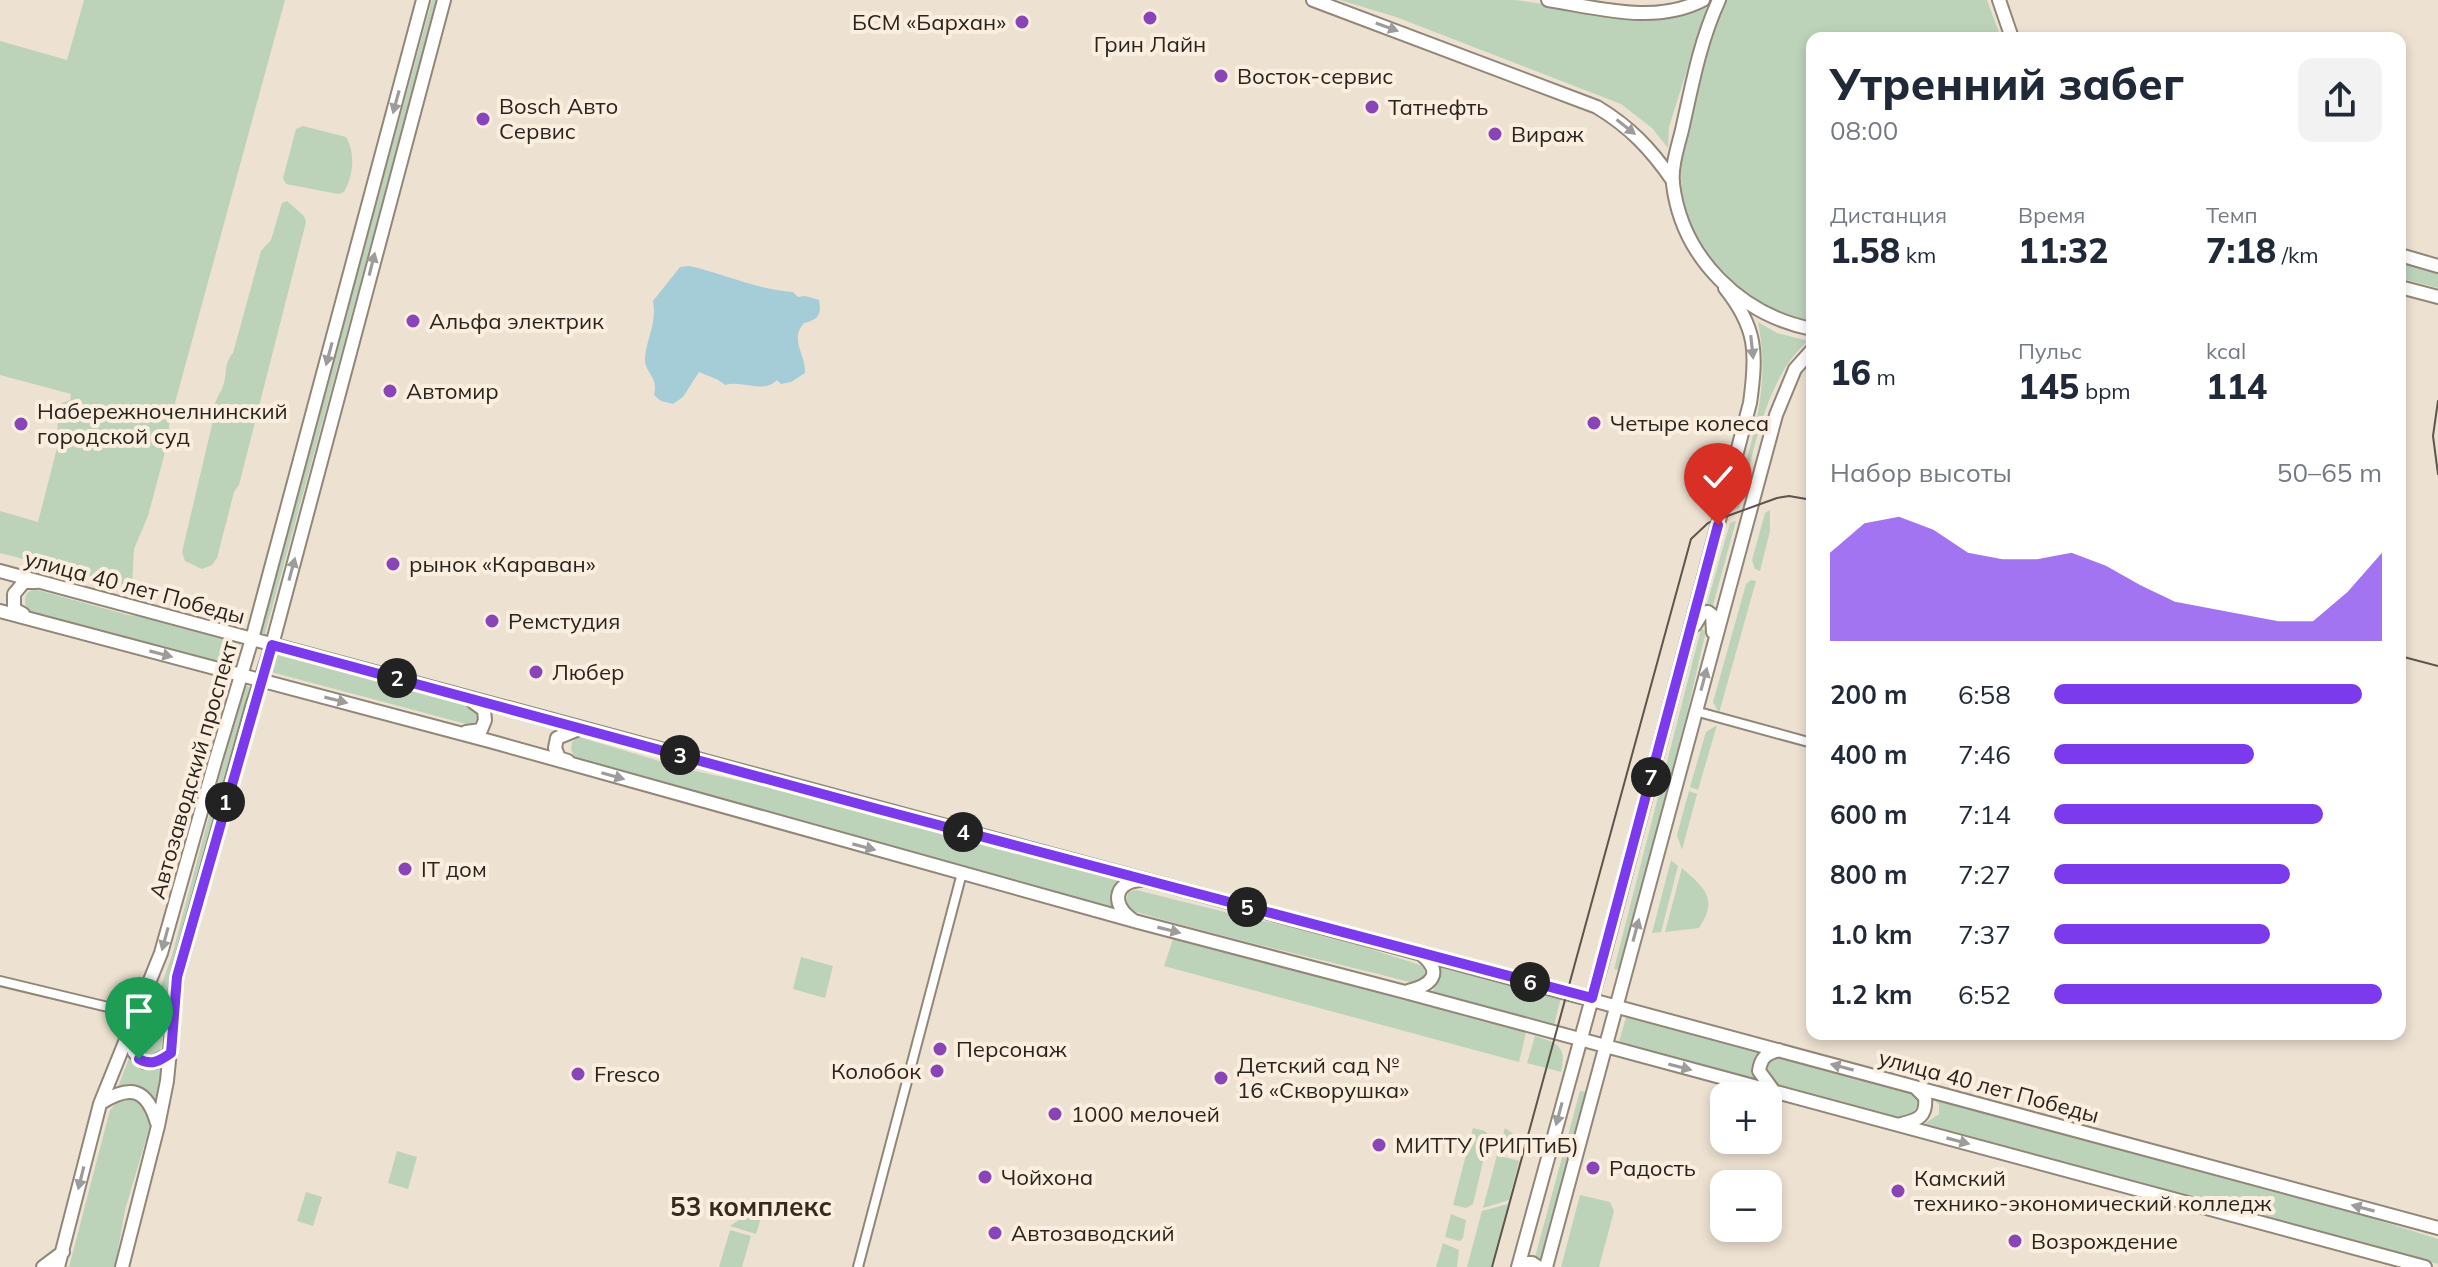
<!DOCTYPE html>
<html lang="ru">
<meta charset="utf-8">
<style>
body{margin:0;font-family:Mulish,sans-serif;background:#f2f2f3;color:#1f2937;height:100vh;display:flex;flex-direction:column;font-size:30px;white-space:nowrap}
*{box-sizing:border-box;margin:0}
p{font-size:26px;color:#747a83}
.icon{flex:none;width:44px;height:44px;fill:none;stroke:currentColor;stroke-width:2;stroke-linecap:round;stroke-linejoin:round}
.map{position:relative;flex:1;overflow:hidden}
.panel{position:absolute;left:1806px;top:32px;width:600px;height:1008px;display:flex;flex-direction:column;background:#fff;border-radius:16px;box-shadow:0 4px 12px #0003}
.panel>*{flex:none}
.tools{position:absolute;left:1710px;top:1082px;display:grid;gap:16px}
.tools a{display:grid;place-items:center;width:72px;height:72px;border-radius:16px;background:#fff;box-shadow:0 4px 12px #0003;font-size:40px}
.pin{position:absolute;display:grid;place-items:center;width:68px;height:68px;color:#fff;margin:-82px -34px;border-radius:50% 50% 50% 0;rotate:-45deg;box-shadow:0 0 8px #0007}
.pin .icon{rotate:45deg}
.km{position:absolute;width:40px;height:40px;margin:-20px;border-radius:50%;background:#222;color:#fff;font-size:22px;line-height:40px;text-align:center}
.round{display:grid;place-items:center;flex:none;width:84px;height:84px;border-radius:16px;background:#f2f2f3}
.head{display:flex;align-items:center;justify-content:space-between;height:136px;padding:0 24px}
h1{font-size:44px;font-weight:800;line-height:60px}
.figures{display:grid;grid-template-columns:repeat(3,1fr);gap:12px;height:136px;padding:8px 24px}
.figures div{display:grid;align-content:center}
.figures b{font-size:34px;font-weight:800}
.figures small{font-size:22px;font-weight:400}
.figures p{font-size:22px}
.chart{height:224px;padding:16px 24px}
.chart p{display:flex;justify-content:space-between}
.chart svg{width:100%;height:144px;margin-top:8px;fill:#7c3aed;opacity:.7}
ul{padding:0 24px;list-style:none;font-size:26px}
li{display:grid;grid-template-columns:128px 96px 1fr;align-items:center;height:60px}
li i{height:20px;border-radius:10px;background:#7c3aed}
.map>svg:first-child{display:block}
.green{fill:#bcd3ba}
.water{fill:#a4cdd7}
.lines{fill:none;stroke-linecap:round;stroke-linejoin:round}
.street-casing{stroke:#918677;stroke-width:12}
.secondary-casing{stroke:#918677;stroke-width:16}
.primary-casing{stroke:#918677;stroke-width:16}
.street{stroke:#fff;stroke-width:8}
.secondary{stroke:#fff;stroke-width:12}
.primary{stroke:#fff;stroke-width:12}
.tram{stroke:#5b554c;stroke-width:2}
.oneway{fill:#9e9c9a}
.route-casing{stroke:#fff;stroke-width:16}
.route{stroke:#7c3aed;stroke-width:10}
.poi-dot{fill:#8944b7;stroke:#fbeede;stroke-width:3}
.labels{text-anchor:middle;stroke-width:8;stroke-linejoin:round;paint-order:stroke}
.poi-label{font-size:22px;fill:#28241e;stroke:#fbeede;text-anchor:start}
.street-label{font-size:22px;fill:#28241e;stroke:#fbeede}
.quarter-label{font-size:26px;font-weight:bold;fill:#342b1e;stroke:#fbeede}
</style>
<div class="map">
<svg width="2438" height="1267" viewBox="0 0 2438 1267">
<rect width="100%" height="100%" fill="#ede1d1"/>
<path class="green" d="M84,0H285L169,425V437L148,516L134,549L132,587L0,553V511L38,522L57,448L58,410L62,403L70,400L71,394L0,375V41L67,60Z
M432,0H437L265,634L260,632Z
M1340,0C1397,0 1456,0 1513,0C1575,5 1647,39 1707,6L1669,127L1668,148L1652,128L1621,104L1396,17Z
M1725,0H1987L2001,38H1812V322C1741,314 1680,244 1681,173C1681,142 1692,111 1699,82C1705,55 1711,24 1725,0Z
M303,126L346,137C356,154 353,176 344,192L338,194L286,184L283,178L296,129Z
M287,201L304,216L306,222L239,485L234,492L217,558L212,565L202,569L185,561L182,552L212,425C210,412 216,400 222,389C228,376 223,364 233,353L261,251L271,240L282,203Z
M2400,263L2438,273V288L2400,278Z
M1758,322L1777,333L1808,341C1765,377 1753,456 1739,508L1732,511C1750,445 1772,391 1758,322Z
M1770,510V531L1760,571L1755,569L1752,560L1765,513Z
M1736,521L1712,609L1706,607L1730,523Z
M1751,580L1756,581L1719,713L1713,702L1746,584Z
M34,589L128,615L164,620L241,640L234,667L34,614C25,609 23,602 27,593Z
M1701,629L1706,631L1687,713L1620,970L1614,969Z
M277,650L468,702L480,713L477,720L470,725L271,672Z
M244,685L250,687L171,984L161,1048L156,1056L145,1057L140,1046L172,955Z
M1717,725L1698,790L1690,787L1706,732Z
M579,737L686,769L805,795L1118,879L1112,900L1113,910C934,858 754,810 575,758L571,749L572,742Z
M1689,791L1697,794L1682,850L1677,835Z
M1671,860L1678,866L1661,932L1652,933Z
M1682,868C1704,888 1719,898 1699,928L1665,932Z
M1136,890L1241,916L1324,934L1420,965L1424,968L1426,977L1417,984C1322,959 1227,939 1133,911L1126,903L1128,892Z
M1174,936L1410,997L1456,1014L1526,1033L1519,1062L1164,966Z
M801,957L833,966L825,998L793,989Z
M1438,964L1561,997L1554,1026L1432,993L1440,974Z
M1627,1014L1762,1051L1753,1066L1755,1080L1618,1045Z
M1535,1036C1558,1043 1567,1046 1561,1072L1527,1063Z
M130,1056C139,1068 149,1070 163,1065L157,1101C146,1088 133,1089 117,1089Z
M1774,1058H1786L1915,1093L1918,1099C1917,1111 1912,1115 1900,1118L1776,1086L1765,1072L1766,1063Z
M1580,1091L1586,1092L1541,1258L1535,1257Z
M1931,1096L2343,1209L2438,1239V1264L1923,1125L1939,1114V1105Z
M136,1098L144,1103L151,1122L125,1210L115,1267H69L110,1110L117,1102Z
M1473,1128L1485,1131L1489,1136L1473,1204L1466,1208L1453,1205Z
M1505,1128L1518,1137L1514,1153L1499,1149Z
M397,1151L417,1157L408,1189L388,1183Z
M1497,1155L1519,1161L1509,1200L1483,1208Z
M306,1192L322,1197L313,1226L297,1221Z
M1580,1195L1610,1202L1614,1211L1599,1267H1561Z
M1508,1204L1491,1267H1467L1482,1211Z
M759,1206L763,1211L756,1234L730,1226Z
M1451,1214L1466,1220L1463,1238L1460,1241L1445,1237Z
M730,1230L751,1236L742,1267H719Z
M1443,1243L1459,1250L1457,1267H1436Z"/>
<path class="water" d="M689,266C725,274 755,289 793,292L798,297L805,296L819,300C822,315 818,320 804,323C789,340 806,354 805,373L791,382L781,384L777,380C763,394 743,380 725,385C717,378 708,376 699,372L683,397L673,404L661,401L654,395C659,376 644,373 645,358C647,337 657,324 653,301L680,267Z"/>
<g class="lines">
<defs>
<path id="street" d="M1695,711L1812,743
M0,981L137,1014
M858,1267L962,873"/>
<path id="secondary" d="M0,571L2438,1228
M0,611L493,742L1138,922L1405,992L2425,1267
M23,614L14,609V594L24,582H36
M1695,625L1702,613L1708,612L1712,615L1713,632
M466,732L481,730L485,720L484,710L473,702
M568,761L559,758L555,748L557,738L579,729
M1133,920C1111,906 1113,882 1141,880
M1408,991C1432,985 1444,973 1421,954
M128,1034L134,1052L144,1062H155L171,1053
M1773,1090L1759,1071C1761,1057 1766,1054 1779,1050
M101,1103C131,1084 147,1089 157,1123
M1901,1124C1919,1120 1927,1116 1925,1097L1915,1087
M43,1267L63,1252
M58,1267L100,1104L161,953L215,762L252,639L423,0
M122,1267L158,1126L167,1081L177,977L252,707L272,645L444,0
M1518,1267L1605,951L1750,403C1757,353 1757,328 1725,288
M1524,1267L1527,1263H1532L1538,1267
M1546,1267L1776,415L1795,369L1812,350"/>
<path id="primary" d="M1313,0L1597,107C1630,127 1651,149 1673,181
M1548,0C1599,8 1655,25 1703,0
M1719,0C1700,41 1692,85 1682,130C1678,146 1671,167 1673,184C1682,258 1741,315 1812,329
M1999,0L2012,38
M2400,255L2438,266
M2400,287L2438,297"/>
</defs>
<use href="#street" class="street-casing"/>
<use href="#secondary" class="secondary-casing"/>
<use href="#primary" class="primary-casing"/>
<use href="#street" class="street"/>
<use href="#secondary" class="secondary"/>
<use href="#primary" class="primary"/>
<path class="tram" d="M2438,401L2433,436L2438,474
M2400,656L2438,666
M1492,1267L1691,539L1708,523L1777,498L1789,496L1812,500"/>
</g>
<defs><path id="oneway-solid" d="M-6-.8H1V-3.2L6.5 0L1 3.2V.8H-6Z" transform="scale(2)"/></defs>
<g class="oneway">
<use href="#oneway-solid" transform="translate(1387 27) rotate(20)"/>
<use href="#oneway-solid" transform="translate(396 102) rotate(105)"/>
<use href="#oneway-solid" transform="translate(1626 127) rotate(38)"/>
<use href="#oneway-solid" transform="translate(372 264) rotate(-76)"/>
<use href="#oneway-solid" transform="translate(1752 347) rotate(84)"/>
<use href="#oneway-solid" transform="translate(329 354) rotate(105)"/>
<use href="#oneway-solid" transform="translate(292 569) rotate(-75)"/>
<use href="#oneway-solid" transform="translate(161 654) rotate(15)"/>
<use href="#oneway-solid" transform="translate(1704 679) rotate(-75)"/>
<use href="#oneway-solid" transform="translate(336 700) rotate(14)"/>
<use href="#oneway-solid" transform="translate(613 776) rotate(16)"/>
<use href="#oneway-solid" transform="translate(864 847) rotate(15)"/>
<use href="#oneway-solid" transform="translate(1169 930) rotate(14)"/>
<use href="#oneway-solid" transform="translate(1636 930) rotate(-75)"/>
<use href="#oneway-solid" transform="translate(165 939) rotate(105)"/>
<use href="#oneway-solid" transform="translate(1680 1067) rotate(14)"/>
<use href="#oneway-solid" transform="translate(1842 1067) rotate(-165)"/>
<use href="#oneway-solid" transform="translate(1559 1114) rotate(105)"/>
<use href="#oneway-solid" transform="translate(1958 1141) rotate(15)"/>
<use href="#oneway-solid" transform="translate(81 1178) rotate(104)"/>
<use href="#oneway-solid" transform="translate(2363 1208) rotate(-165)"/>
</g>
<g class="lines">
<defs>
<path id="route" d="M139,1059C151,1066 160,1061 171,1053L177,977L272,645L874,808L1592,998L1718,525"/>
</defs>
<use href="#route" class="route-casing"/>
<use href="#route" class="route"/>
</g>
<g class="poi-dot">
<circle cx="1150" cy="18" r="8"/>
<circle cx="1022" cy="22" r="8"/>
<circle cx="1221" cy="76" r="8"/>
<circle cx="1372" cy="107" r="8"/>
<circle cx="483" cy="119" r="8"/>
<circle cx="1495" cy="134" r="8"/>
<circle cx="413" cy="321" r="8"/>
<circle cx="390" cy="391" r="8"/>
<circle cx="1594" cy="423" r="8"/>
<circle cx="21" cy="424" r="8"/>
<circle cx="393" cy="564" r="8"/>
<circle cx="492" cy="621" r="8"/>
<circle cx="536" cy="672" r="8"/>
<circle cx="405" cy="869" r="8"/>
<circle cx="940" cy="1049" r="8"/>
<circle cx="937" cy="1071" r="8"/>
<circle cx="578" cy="1074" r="8"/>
<circle cx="1221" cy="1078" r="8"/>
<circle cx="1055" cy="1114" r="8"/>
<circle cx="1379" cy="1145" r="8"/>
<circle cx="1593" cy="1168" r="8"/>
<circle cx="985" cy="1177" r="8"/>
<circle cx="1898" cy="1191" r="8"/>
<circle cx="995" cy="1233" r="8"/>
<circle cx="2015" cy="1241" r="8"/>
</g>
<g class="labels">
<g class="poi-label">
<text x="1006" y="30" text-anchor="end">БСМ «Бархан»</text>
<text x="1150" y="52" text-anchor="middle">Грин Лайн</text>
<text x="1237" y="84">Восток-сервис</text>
<text x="499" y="114">Bosch Авто<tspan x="499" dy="25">Сервис</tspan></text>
<text x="1388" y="115">Татнефть</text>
<text x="1511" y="142">Вираж</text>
<text x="429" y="329">Альфа электрик</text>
<text x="406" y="399">Автомир</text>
<text x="37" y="419">Набережночелнинский<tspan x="37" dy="25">городской суд</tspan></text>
<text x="1610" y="431">Четыре колеса</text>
<text x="409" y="572">рынок «Караван»</text>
<text x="508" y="629">Ремстудия</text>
<text x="552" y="680">Любер</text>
<text x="421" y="877">IT дом</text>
<text x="956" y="1057">Персонаж</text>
<text x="1237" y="1073">Детский сад №<tspan x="1237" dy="25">16 «Скворушка»</tspan></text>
<text x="921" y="1079" text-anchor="end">Колобок</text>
<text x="594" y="1082">Fresco</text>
<text x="1071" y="1122">1000 мелочей</text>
<text x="1395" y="1153">МИТТУ (РИПТиБ)</text>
<text x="1609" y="1176">Радость</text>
<text x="1001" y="1185">Чойхона</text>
<text x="1914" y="1186">Камский<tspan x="1914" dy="25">технико-экономический колледж</tspan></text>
<text x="1011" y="1241">Автозаводский</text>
<text x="2031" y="1249">Возрождение</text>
</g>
<g class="street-label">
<text transform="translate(135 587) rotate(15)" y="8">улица 40 лет Победы</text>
<text transform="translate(193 770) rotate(-74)" y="8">Автозаводский проспект</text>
<text transform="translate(1989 1086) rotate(15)" y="8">улица 40 лет Победы</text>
</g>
<g class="quarter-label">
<text x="751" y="1216">53 комплекс</text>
</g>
</g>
</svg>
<div class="tools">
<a>+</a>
<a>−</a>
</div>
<div class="pin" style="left:139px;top:1059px;background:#1e9e55"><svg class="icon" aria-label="arrive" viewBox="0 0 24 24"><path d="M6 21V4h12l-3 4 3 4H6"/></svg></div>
<div class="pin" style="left:1718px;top:525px;background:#d93025"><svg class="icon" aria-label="check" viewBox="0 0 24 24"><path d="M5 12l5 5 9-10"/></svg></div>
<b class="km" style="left:225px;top:802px">1</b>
<b class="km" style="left:397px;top:678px">2</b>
<b class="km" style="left:680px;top:755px">3</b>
<b class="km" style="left:963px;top:832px">4</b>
<b class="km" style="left:1247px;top:907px">5</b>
<b class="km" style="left:1530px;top:982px">6</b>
<b class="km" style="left:1651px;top:777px">7</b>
<section class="panel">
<div class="head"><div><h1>Утренний забег</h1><p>08:00</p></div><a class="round"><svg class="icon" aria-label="share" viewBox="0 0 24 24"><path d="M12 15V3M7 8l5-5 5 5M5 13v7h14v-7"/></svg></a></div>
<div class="figures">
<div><p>Дистанция</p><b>1.58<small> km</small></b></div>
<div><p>Время</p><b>11:32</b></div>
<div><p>Темп</p><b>7:18<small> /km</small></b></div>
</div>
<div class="figures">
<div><b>16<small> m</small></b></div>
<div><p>Пульс</p><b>145<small> bpm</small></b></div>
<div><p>kcal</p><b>114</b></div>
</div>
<div class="chart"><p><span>Набор высоты</span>50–65 m</p>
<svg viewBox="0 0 160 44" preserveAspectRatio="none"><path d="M0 44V17L10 8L20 6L30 10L40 17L50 19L60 19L70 17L80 21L90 27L100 32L110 34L120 36L130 38L140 38L150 29L160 17V44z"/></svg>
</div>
<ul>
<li><b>200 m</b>6:58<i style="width:94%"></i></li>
<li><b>400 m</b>7:46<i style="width:61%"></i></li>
<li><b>600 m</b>7:14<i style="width:82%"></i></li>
<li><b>800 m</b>7:27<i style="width:72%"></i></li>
<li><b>1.0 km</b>7:37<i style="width:66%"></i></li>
<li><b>1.2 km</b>6:52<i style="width:100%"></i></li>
</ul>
</section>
</div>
